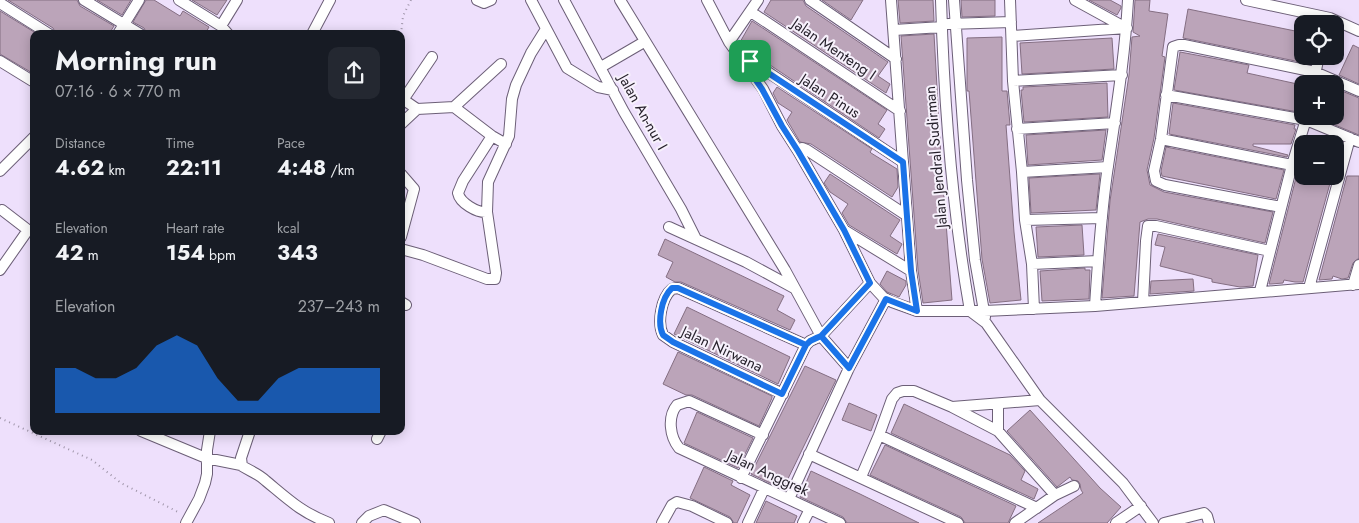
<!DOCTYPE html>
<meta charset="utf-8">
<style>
body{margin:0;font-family:Jost,sans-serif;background:#242831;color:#f1f3f6;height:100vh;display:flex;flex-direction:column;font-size:19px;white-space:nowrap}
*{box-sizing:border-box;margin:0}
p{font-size:16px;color:#9ea1a6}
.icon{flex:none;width:28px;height:28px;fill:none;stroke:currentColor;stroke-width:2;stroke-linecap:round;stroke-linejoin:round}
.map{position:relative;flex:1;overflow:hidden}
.details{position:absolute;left:30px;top:30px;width:375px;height:405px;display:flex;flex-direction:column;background:#171b24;border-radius:10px;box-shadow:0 2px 12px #0003}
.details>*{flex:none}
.tools{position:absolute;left:1294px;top:15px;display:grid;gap:10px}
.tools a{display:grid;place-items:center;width:50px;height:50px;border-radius:10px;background:#171b24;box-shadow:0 2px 12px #0003;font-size:25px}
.pin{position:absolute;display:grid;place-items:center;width:42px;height:42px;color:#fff;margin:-21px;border-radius:10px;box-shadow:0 2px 8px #0006}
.round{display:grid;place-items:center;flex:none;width:52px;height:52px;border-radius:10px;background:#242831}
.summary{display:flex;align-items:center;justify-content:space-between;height:85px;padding:0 25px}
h1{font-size:28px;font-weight:700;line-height:38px}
.metrics{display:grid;grid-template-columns:repeat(3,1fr);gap:8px;height:85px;padding:5px 25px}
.metrics div{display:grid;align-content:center}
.metrics b{font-size:21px;font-weight:700}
.metrics small{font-size:14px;font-weight:400}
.metrics p{font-size:14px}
.chart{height:140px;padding:10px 25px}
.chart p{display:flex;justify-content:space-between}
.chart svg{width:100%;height:90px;margin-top:5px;fill:#1a73e8;opacity:.7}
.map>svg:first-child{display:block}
.building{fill:#bba4b9;stroke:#846e82}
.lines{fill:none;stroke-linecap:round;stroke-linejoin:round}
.street-casing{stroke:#6c5f77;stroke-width:12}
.path{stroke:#9e94a8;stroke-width:2;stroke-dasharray:1 4;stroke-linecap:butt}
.street{stroke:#fff;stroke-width:10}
.route-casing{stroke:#fff;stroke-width:10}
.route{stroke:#1a73e8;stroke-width:6}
.labels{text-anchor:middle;stroke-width:4;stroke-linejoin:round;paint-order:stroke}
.street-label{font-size:15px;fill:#231e28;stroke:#f7f1fc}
</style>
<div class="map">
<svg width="1359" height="523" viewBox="0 0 1359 523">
<rect width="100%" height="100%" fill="#eee0fc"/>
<path class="building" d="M8,0H77L80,6L114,26L109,34H56L53,28Z
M97,0H131L122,15Z
M146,0H154L180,16L183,11L209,27L205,34H147L144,28L133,22Z
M192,0H227L217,15Z
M771,0H803L806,6L888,62L878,76L890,84L886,93L764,12Z
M822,0H863L851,20Z
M898,0H933L934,21L900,23Z
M961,0H995V16L962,17Z
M1089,0H1110L1121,6V8L1117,15Z
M1135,0H1150L1149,11L1168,14L1162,56L1165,57L1154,138L1147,170L1150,185L1164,192L1273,212L1265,243L1157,219H1148L1140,222L1134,296L1102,298L1110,201L1129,75L1132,37L1140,36L1133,32Z
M1188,9L1300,32L1302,33V56H1312L1310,64L1183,38Z
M0,11L34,32V74L0,54Z
M752,21L887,110L878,124L885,129L879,138L758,57L744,51L739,44Z
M934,34L941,158L952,300L923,303L918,270L901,36Z
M1002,37V91H1007L1010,125H1006L1014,232L1021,300L990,303L982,259L969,91H967V38Z
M1112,38L1114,69L1022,74L1020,43Z
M1353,45L1359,48V84L1339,75Z
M1180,52L1249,65L1247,73L1302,85L1298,112L1174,90Z
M1107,83L1108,117L1024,122L1021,90H1023V87Z
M777,87L872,149L870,152L871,153L897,169L898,187L892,197L811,144L800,142L787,120L792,112L778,103L773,93Z
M1337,89L1359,98V135L1323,120L1325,116H1335V94Z
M1173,103L1295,125L1294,129H1296L1291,144H1253V146L1288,155L1287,157L1169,134Z
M1106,130L1102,160L1028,165L1026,135Z
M1166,147L1284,170L1276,199L1162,176L1161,171Z
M1301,158L1302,176H1332L1303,282H1295L1284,280L1283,283L1271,284H1269Z
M830,174L900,220L890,236L902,244L897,254L849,225L842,213L848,204L830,192L824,183Z
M1100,174L1096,210L1031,213L1029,178Z
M1347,176H1359V258L1353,263L1348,278L1342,279L1333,276L1332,279L1319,280Z
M1082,225L1084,255L1038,257L1036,227Z
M1158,234L1258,255L1253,286L1240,287L1212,282V279L1160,266L1165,247L1155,245Z
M665,239L784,296L777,310L795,320L790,330L681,282H675L666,277L673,262L658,255Z
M1085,268V270H1090L1089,299L1042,301L1040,271Z
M887,271L906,281V285L899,297L887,292L880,284Z
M1193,279L1194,291L1150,294L1151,281Z
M687,307L790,357L778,384L674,334Z
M678,352L772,396V398L759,426L692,395H686L663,384Z
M805,366L836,380L783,489L751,474Z
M849,403L877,415L871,431L842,420Z
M904,404L1010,455L1025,471L1021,480L1038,489L1034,499L891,433Z
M1030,410L1100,488L1121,507L1107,523H1038L1083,493L1081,490L1080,484L1078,481L1072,480L1070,477L1057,487L1007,431Z
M697,412L753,438L738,468L684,443Z
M885,445L1016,506L1008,523H965L961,517L870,475Z
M704,467L733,481L731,485L750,495L737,523H734L730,517L690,498Z
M811,471L860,494L919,523H847L843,517L800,497Z
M766,501L797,516L794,523H756Z"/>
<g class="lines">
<defs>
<path id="street" d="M84,0L140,34
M179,0L221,26L228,34
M477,0L484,3L491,0
M531,0L567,68L598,87L613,90
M564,0L624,112L681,209L696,239
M620,0L785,270L821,336L849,368
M707,0L729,42L763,89L782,126L798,151L844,230L870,283L883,297L892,302L917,311H984L1095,306L1359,284
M810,0L896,59
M891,0L911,271L917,311
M941,0C944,104 952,209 970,311L986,323L1040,400L1123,483L1153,523
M954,0L967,180L975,260L985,317
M1010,0L1013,81L1022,172L1025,220L1032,264L1034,309
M1075,0L1126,28
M1246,0L1330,18L1359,31
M0,3L49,34
M751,12L900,111
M948,24L1011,22
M221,26L237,0
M894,30L942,27
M118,34L139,0
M312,34L330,0
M1012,36L1127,28
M729,42L758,0
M741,57L754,63L903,162
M0,61L34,82
M601,67L644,42
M1013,81L1122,75
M1313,84L1319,56
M1166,95L1306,120L1359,142
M401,98L417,109L454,107L492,136L506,144
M403,100L432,57
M454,107L501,64
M401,124L417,109
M1017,129L1115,123
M1161,139L1292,165
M798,151L802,148L807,150L906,215
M0,171L34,137
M1022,172L1108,167
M401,174L414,189L401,237
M1281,207L1165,185L1156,181L1154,171L1161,139L1173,47L1179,45H1184L1315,72L1359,91
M487,212C477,213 460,203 458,193L463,181L492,136
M1025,220L1102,218
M669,227L746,262L794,288
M844,230L911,271
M401,249L423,255L487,279H495L496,273L487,212L488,182L509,136L512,99L516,85L531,53L546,29
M1032,264L1098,261
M0,270L28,230L2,210
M1353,285L1359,265
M1309,288L1350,138
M1260,291L1292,165L1307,116
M401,302L406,305
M1143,302L1146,241L1148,226H1156L1270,251
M1095,306C1098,259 1101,212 1108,166C1116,111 1125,56 1128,0
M783,394L673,342L663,335C657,323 661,298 672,289L678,288L806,345
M998,404V431
M952,407L1040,400
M141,431L206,458L241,465
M250,431L241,458L242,466C250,471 259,474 266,481C289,500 301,512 329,523
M763,435L689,401L677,405C667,417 670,437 679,448L840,523
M879,435L1037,508
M377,439L381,431
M809,454L958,523
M861,477L879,435L892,399L897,393L903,391H914L952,407L998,431L1055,495
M741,478L806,345L810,341L821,336L870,283
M789,499L849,368L886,299
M186,523L199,499L205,483L207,474V450L210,431
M362,523L369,516L384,510L415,523
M662,523L672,505L677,502L692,506L727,523
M748,523L764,489
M803,523L810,509
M1015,523L1055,495L1074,486
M1116,523L1141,506
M1164,523L1204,513L1207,516L1209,523"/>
</defs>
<use href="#street" class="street-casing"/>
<path class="path" d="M401,34L403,16L411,0
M401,70L404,80
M0,418L92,460L121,483L180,513"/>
<use href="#street" class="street"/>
</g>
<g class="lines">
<defs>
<path id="route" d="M750,61L740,57L762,89L782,126L798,151L844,230L870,283L821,336L810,341L806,345L782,394L673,342L663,335C657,323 661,298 672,288H678L806,345C810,340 815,338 821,336L849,368L886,299L917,311L911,271L903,162L750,61"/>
</defs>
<use href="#route" class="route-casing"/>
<use href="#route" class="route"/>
</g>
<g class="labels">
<g class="street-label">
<text transform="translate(834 49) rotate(34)" y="5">Jalan Menteng I</text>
<text transform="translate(830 96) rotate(33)" y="5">Jalan Pinus</text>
<text transform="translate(643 112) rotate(61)" y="5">Jalan An-nur I</text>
<text transform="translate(936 157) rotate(-95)" y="5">Jalan Jendral Sudirman</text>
<text transform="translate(722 349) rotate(25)" y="5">Jalan Nirwana</text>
<text transform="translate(768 473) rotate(25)" y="5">Jalan Anggrek</text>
</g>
</g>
</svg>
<div class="tools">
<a><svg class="icon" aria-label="locate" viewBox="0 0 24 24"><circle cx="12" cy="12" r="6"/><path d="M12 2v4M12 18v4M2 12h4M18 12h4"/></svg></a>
<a>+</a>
<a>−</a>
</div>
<div class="pin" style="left:750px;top:61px;background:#1e9e55"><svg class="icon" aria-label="arrive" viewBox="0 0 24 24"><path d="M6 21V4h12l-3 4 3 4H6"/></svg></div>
<section class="details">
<div class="summary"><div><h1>Morning run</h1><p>07:16 · 6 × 770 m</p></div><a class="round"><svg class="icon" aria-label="share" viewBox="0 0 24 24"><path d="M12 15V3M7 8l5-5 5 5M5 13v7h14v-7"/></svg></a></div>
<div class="metrics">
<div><p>Distance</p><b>4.62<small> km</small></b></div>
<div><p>Time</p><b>22:11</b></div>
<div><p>Pace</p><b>4:48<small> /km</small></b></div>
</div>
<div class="metrics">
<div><p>Elevation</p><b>42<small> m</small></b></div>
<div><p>Heart rate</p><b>154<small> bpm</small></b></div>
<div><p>kcal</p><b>343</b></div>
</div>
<div class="chart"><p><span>Elevation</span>237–243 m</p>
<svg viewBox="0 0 160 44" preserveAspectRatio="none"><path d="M0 44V22L10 22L20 27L30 27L40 22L50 11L60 6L70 11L80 27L90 38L100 38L110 27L120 22L130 22L140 22L150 22L160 22V44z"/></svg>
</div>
</section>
</div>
